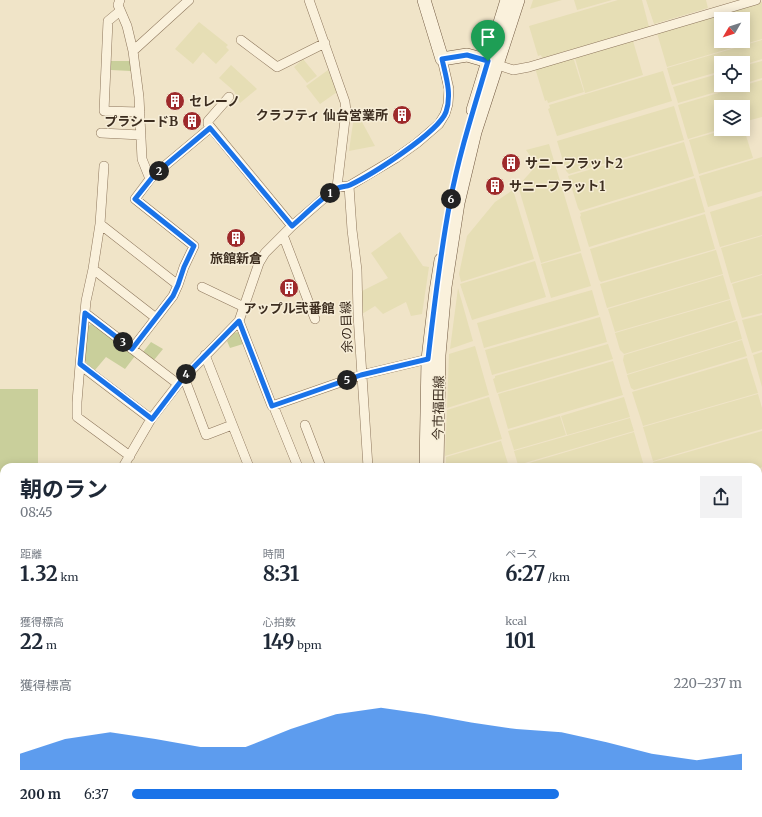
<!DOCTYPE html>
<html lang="ja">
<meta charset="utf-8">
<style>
body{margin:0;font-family:Merriweather,"Noto Sans JP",serif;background:#f2f2f3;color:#1f2937;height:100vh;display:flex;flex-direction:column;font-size:15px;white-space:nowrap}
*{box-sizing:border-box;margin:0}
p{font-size:13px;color:#747a83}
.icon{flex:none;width:22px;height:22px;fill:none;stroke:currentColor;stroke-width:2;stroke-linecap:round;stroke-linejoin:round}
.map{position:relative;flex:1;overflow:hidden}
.panel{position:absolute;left:0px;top:463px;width:762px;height:354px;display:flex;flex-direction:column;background:#fff;border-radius:12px 12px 0 0;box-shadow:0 2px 10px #0003}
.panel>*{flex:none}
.needle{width:26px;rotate:231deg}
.buttons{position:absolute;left:714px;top:12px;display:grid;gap:8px}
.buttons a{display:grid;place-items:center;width:36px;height:36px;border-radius:0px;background:#fff;box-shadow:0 2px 10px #0003;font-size:20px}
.pin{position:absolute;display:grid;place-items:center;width:34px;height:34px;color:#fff;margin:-41px -17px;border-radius:50% 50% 50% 0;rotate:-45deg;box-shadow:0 0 4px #0007}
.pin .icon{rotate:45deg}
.km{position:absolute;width:20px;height:20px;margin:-10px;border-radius:50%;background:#222;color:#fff;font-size:11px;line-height:20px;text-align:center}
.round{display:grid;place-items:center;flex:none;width:42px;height:42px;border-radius:0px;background:#f2f2f3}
.overview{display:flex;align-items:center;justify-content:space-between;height:68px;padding:0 20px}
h1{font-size:22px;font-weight:700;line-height:30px}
.figures{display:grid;grid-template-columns:repeat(3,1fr);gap:6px;height:68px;padding:4px 20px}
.figures div{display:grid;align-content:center}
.figures b{font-size:20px;font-weight:700}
.figures small{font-size:11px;font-weight:400}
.figures p{font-size:11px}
.chart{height:112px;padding:8px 20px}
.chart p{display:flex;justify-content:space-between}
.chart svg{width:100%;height:72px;margin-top:4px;fill:#1a73e8;opacity:.7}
ul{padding:0 20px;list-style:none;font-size:13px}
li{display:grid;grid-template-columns:64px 48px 1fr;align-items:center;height:30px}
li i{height:10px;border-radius:5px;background:#1a73e8}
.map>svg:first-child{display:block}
.farmland{fill:#e6deb5;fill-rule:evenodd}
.green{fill:#c9cf9b}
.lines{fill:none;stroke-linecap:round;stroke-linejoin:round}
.minor-casing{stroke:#8d765c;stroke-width:10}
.secondary-casing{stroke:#6f573f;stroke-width:14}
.minor{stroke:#faf1dc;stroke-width:9}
.secondary{stroke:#faf1dc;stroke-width:13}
.rail{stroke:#3d2e20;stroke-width:2.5;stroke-dasharray:7 7;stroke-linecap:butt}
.route-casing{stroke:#fff;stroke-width:8}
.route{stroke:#1a73e8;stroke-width:5}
.labels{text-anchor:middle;stroke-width:3;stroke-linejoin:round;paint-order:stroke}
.poi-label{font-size:13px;font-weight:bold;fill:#3d2e20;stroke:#f7eed8;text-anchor:start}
.street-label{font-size:13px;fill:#3d2e20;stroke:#f7eed8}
</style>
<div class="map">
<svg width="762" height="817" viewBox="0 0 762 817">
<rect width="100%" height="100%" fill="#f0e4c8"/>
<path class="farmland" d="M533,0H562L530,9Z
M574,0H612L577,10Z
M618,0H642L649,27L542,58L541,55L538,56L529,26Z
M646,0H706L708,8L654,24Z
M762,2V39L667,67L657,33ZM721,19H743V41H721Z
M199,22L228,45L226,47L229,50L216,64L203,52L193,64L175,49Z
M762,40V59L743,65V63H721V71L672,85L667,68Z
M633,41L643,75L585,93L575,58Z
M573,57L584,92L548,103L547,100L545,101L535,68Z
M303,59L317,76L307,83L294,67Z
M762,61V78L743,84V66Z
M231,65L257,89L240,103L234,91L219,78Z
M328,70L337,92L320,104L306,86Z
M663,71L672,101L557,136L548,109L550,108L549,105Z
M721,73V85H740L678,103L673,87Z
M762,80V117L743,122V107H721V129L688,139L678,105Z
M674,106L684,140L569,174L566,171L557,141Z
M355,109L375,146L349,151Z
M743,126L753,158L699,174L689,140L728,129H743Z
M684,142L694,176L580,211L578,208L568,176Z
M549,144L581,251L541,263L518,186L537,165L526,150Z
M762,157V191L708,207L699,176Z
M695,178L705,212L589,247L580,217L581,215L580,213Z
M513,190L534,259L461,282L459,274L467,236L495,202Z
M762,196V235L720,247L710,212Z
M705,214L715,249L601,282L599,280L590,249Z
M400,232L423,266L429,267L422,314L411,316L406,302L383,314L375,306L362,314V291L388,278L371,253Z
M762,236V274L731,283L721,248Z
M716,250L723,274L607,308L600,284Z
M581,253L591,286L551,298L541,264Z
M535,261L546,297L472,320L460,284Z
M723,275L730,299L615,332L608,309Z
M762,275V313L742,318L732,284Z
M458,288L473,341L450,349Z
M592,290L599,315L484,348L477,323Z
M730,300L736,320L624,354L620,350L615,333Z
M762,315V350L752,353L742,320Z
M600,317L607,342L492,375L485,350Z
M737,321L742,339L627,374L623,360L624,355Z
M742,340L747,356L634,390L631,388L627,375Z
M608,344L613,359L497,393L493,379L495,378V376Z
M475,346L489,395L447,408L449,354Z
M762,352V387L753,355Z
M747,358L758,393L643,426L632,392Z
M613,361L623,395L508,429L498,394Z
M758,394L762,408V429L653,461L643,427Z
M489,397L502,439L445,456L447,410Z
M624,397L630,417L567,435L561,416Z
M560,416L566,435L514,450L508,431Z
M630,418L634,431L518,465L514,451Z
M762,431V467L758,469V467H655L653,462Z
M634,432L644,466L519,467V466Z
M501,441L509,467H446V457Z
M762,478V514L758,516V479Z
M762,516V554L758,555V517Z
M762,555V584H758V556Z
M758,605L762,606V633L758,634Z
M762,635V672L758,673V636Z
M762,674V701L758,703V675Z
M762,712V750L758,752V714Z
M762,752V790L758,791V753Z
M514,813H555L541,817H515Z
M563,813H616L617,817H550Z
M645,813H686L673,817H631Z
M692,813H748L750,817H678Z"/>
<path class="green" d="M111,61H130L131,71L111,70Z
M91,324L135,356L125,369L106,357L95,370L87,364L84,358L87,327Z
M238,332L243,344L230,348L227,341L234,333Z
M151,342L163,349L154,360L143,352Z
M0,389H38V467H4V542H0Z"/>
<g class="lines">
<defs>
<path id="minor" d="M120,0L118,5L127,26L133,51
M309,0L345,102L346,111L337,187
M120,11L108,21L104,111L140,112
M241,40L277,67L325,43
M492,63L513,70L529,67L756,0
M229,97L208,121V124L292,226
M101,133L141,135
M104,166L100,224L93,269L86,301L80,365L151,419
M150,179L155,174L210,128
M349,186L352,230L357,270L358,315L368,467
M100,224L178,285
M283,235L315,319
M93,269L156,318
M202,287L244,307
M85,313L178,384
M239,321L272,406L361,375L428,359
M132,349L173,296L178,285L184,267L194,246L135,199L150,179L142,159L139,97L133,51L189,0
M205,355L249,467
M80,365L77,402V417L130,456
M184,377L206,435L232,425
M273,405L298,467
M305,425L321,467
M123,467L151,419L178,384L239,321L259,263L265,253L292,226L337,187L349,186L396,158L417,143L439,124L445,114L448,104L449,89L442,59
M154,813L155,817
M253,813L254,817
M506,813L507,817
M59,817V813
M223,817L234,813
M373,817L374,813
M415,817L428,813"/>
<path id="secondary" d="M424,0L442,59L467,55L488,61
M473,110L507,0
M426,467L428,359L436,291L441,260
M437,467L439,355L445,287L458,203L475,132L518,0
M490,813L491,817"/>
</defs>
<use href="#minor" class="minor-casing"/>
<use href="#secondary" class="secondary-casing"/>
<use href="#minor" class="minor"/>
<use href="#secondary" class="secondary"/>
<path class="rail" d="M0,550L4,549
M0,557H4
M758,589L762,590"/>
</g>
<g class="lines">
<defs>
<path id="route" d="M467,55L488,61C474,108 459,154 450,202C440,254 434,307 428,359L361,375L272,406L239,321L184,377L152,419L80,364L85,313L132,349L173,296L178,285L184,267L194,246L135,199L155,174L210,128L292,226C305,215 322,197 336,189C340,186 346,187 350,185C371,175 438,133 446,112C452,94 446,77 442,59Z"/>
</defs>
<use href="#route" class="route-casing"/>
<use href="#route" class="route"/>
</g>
<defs>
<symbol id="building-disc" viewBox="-11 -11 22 22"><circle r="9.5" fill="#9e2a2b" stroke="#f7eed8"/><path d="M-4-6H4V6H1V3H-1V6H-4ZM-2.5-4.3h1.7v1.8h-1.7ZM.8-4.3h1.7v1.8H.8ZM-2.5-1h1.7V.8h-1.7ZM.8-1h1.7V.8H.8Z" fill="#fff"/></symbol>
</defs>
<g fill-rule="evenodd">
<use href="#building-disc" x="164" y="90" width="22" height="22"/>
<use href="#building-disc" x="391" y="104" width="22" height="22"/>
<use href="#building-disc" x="181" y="110" width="22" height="22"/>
<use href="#building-disc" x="500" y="152" width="22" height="22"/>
<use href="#building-disc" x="484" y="175" width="22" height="22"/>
<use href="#building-disc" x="225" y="227" width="22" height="22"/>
<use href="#building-disc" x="278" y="277" width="22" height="22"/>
</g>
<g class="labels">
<g class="poi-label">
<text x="189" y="106">セレーノ</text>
<text x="388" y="120" text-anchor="end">クラフティ 仙台営業所</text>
<text x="178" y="126" text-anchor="end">プラシードB</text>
<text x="525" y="168">サニーフラット2</text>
<text x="509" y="191">サニーフラット1</text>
<text x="236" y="263" text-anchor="middle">旅館新倉</text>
<text x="289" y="313" text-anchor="middle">アップル弐番館</text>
</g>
<g class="street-label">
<text transform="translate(346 327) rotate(-92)" y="5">余の目線</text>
<text transform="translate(438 408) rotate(-89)" y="5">今市福田線</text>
</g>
</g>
</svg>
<div class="buttons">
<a><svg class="needle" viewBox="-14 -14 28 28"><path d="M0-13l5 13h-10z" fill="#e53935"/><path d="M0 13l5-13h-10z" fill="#747a83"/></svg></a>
<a><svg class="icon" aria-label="locate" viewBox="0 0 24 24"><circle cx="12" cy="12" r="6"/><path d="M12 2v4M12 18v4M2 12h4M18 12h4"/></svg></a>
<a><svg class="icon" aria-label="layers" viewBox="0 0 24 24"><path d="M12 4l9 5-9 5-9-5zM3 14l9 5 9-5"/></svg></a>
</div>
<div class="pin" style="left:488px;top:61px;background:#1e9e55"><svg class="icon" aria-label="arrive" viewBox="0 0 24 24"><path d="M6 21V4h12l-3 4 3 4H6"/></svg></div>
<b class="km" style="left:330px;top:193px">1</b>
<b class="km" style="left:159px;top:171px">2</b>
<b class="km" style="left:123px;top:342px">3</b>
<b class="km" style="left:186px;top:374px">4</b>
<b class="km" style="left:347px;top:380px">5</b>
<b class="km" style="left:451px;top:199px">6</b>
<section class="panel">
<div class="overview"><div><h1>朝のラン</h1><p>08:45</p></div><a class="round"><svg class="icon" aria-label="share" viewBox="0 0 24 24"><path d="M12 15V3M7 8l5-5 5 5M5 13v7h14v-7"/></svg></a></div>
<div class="figures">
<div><p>距離</p><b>1.32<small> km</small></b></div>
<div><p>時間</p><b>8:31</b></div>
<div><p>ペース</p><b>6:27<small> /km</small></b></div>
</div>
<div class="figures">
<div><p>獲得標高</p><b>22<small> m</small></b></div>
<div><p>心拍数</p><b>149<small> bpm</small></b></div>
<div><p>kcal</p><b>101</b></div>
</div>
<div class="chart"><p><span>獲得標高</span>220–237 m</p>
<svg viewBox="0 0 160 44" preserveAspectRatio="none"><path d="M0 44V34L10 25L20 21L30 25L40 30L50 30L60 19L70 10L80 6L90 10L100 15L110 19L120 21L130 27L140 34L150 38L160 34V44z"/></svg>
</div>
<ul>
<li><b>200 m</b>6:37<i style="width:70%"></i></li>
</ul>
</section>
</div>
